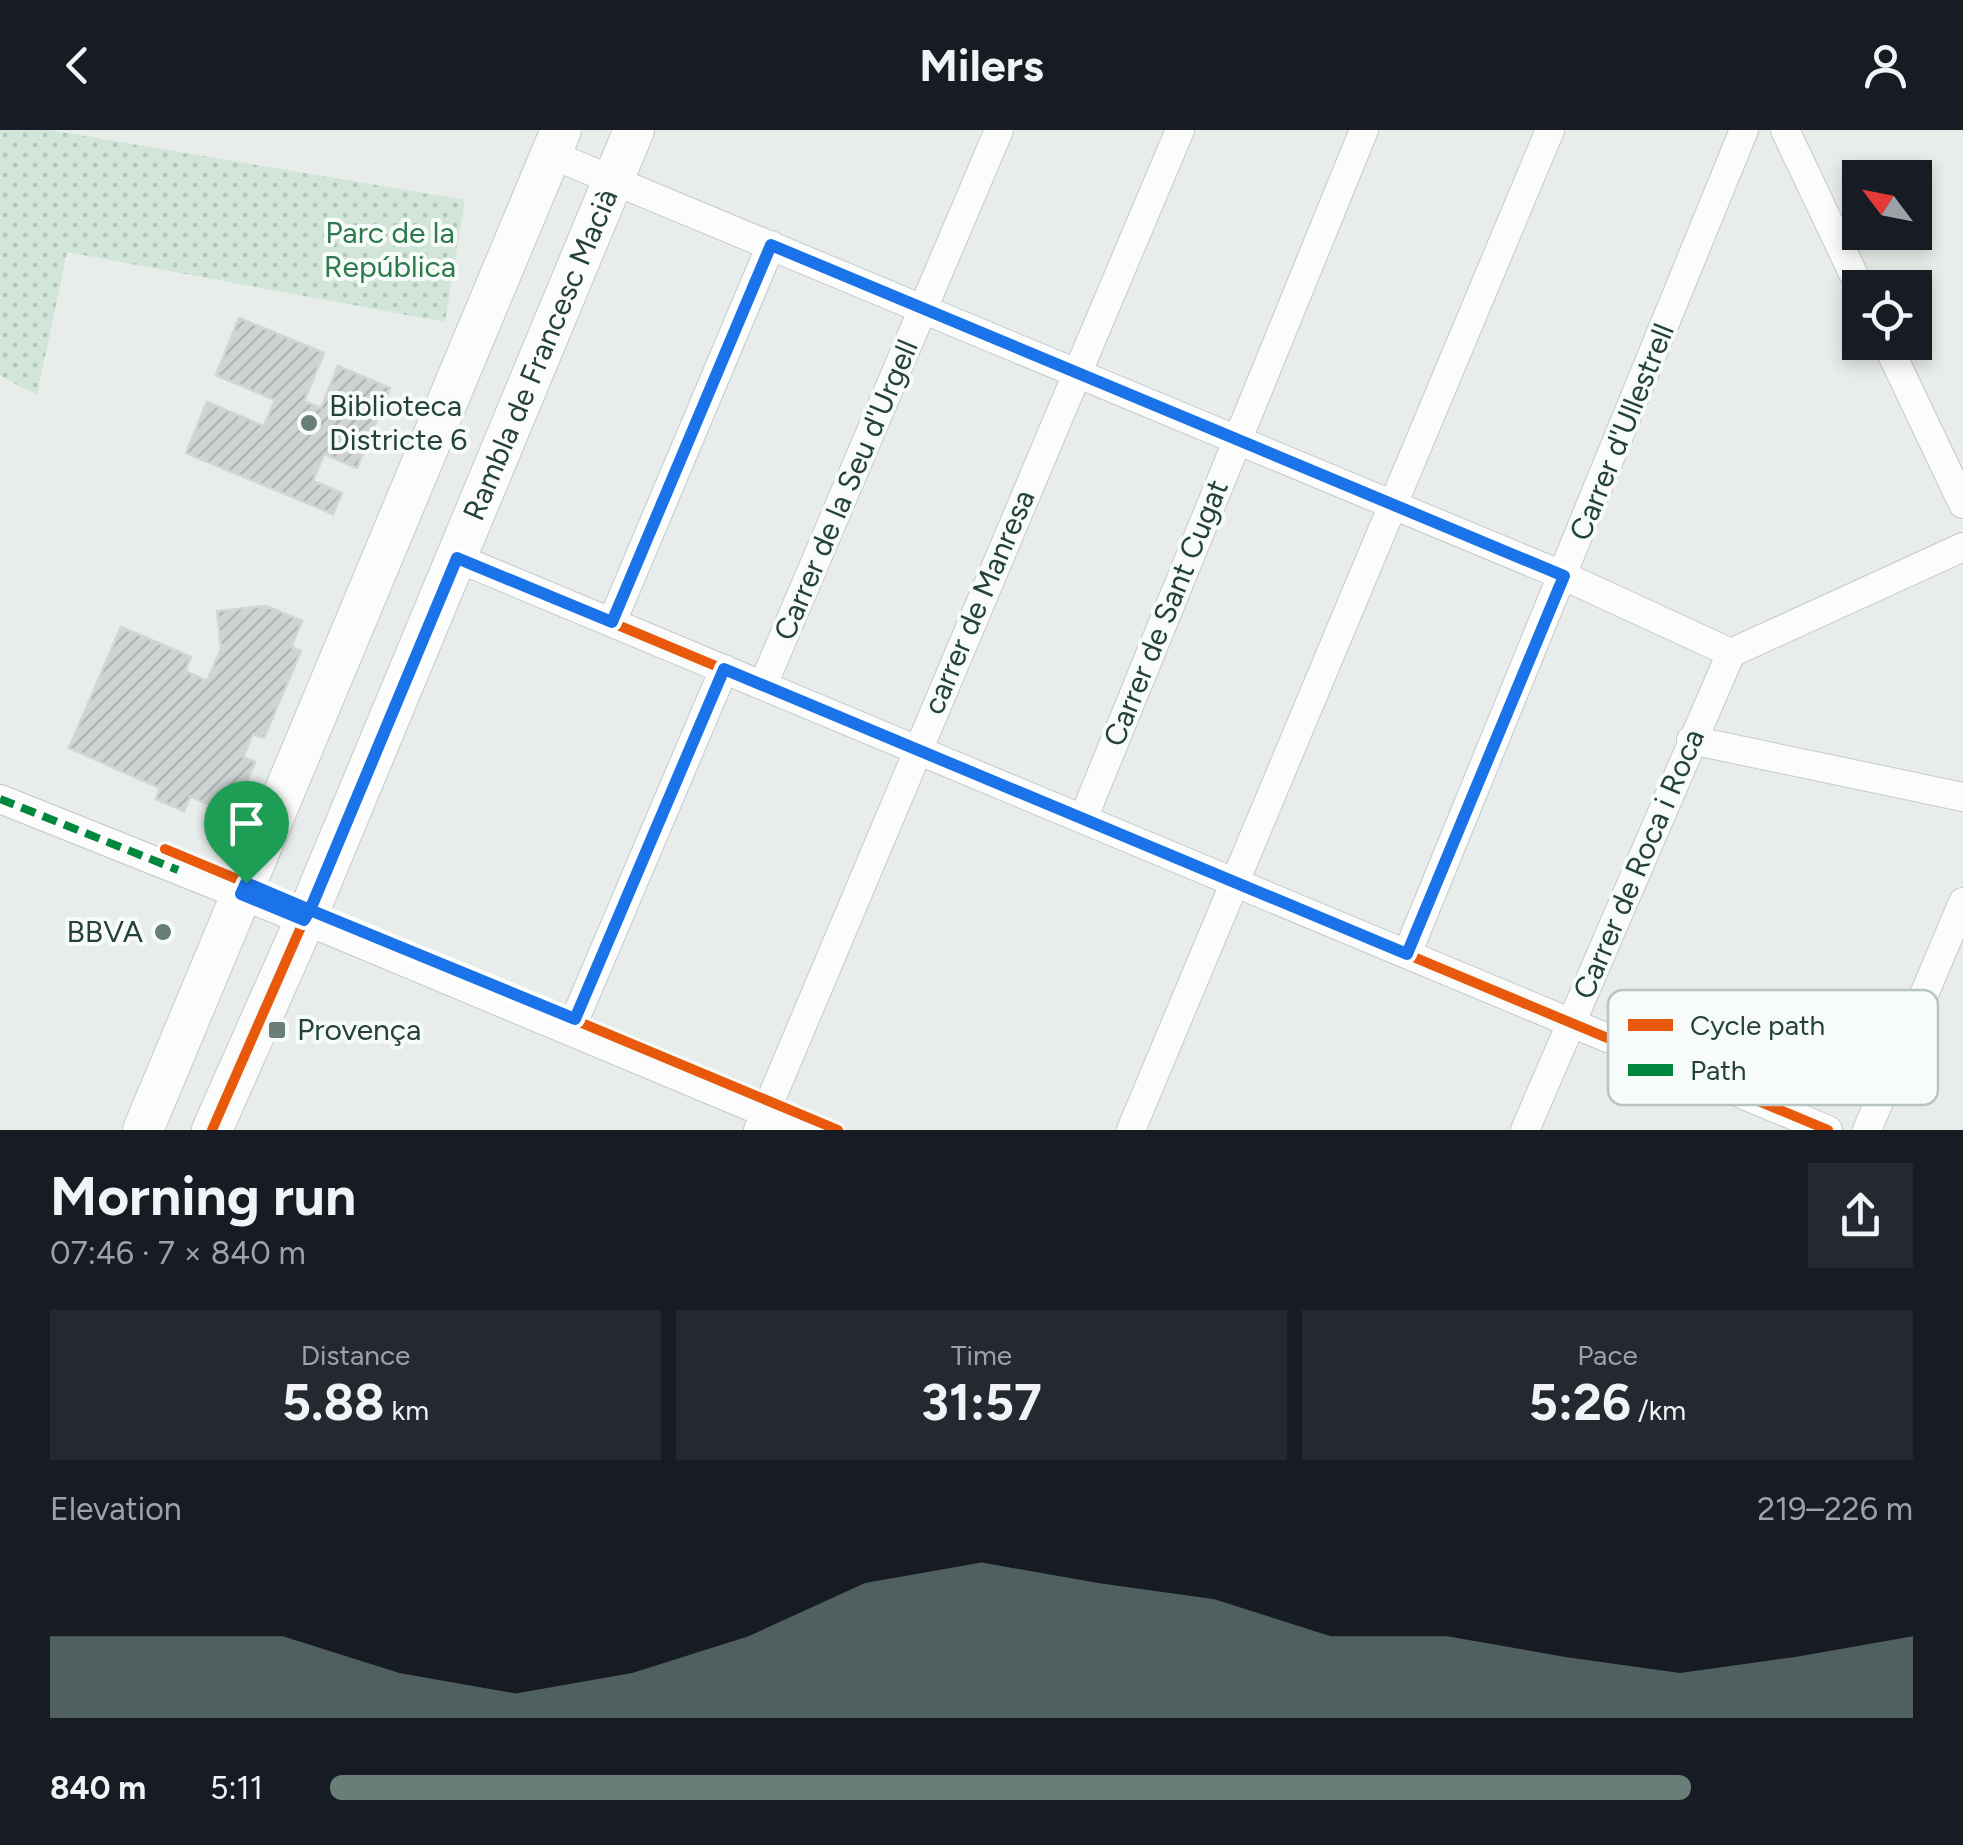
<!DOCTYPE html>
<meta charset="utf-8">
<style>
body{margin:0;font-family:Figtree,sans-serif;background:#242831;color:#f1f3f6;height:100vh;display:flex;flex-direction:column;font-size:38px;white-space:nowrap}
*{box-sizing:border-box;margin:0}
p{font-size:32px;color:#9ea1a6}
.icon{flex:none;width:55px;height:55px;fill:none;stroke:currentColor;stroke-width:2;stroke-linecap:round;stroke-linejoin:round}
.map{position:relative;height:1000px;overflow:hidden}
.panel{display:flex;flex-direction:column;background:#171b24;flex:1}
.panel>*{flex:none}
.needle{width:65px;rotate:302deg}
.buttons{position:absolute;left:1842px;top:30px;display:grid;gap:20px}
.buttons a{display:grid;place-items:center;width:90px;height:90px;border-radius:0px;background:#171b24;box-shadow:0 5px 15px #0003;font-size:50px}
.pin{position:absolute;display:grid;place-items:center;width:85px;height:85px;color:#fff;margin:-102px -42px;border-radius:50% 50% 50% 0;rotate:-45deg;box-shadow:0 0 10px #0007}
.pin .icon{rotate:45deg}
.round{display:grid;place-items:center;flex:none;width:105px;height:105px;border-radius:0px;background:#242831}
.overview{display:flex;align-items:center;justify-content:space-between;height:170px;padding:0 50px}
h1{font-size:55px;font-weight:700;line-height:75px}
.figures{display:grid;grid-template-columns:repeat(3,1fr);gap:15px;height:170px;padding:10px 50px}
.figures div{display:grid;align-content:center;border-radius:0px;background:#242831;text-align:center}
.figures b{font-size:50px;font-weight:700}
.figures small{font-size:28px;font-weight:400}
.figures p{font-size:28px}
.chart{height:280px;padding:20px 50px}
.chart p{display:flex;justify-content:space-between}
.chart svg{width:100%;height:180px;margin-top:10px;fill:#697e78;opacity:.7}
ul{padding:0 50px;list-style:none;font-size:32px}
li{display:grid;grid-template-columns:160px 120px 1fr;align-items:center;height:75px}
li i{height:25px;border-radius:12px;background:#697e78}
header{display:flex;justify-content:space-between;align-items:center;height:130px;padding:0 50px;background:#171b24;font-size:45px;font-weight:700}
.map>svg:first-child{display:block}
.park{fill:url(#park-dots)}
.building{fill:url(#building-hatch);stroke:#d1d6d4;stroke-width:2.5}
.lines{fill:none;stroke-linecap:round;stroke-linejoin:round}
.street-casing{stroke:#c5cac8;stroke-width:30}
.secondary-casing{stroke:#c3cbc8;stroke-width:42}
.street{stroke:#fcfcfc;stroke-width:28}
.secondary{stroke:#fcfcfc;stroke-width:40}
.quiet{stroke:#00873e;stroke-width:8;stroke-dasharray:15 8;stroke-linecap:butt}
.cycleway-casing{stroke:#f7fbf9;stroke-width:16}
.cycleway{stroke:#e8590c;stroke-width:10}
.route-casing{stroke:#fff;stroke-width:20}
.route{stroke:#1a73e8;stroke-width:12}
.poi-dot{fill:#697e78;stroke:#f7fbf9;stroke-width:4}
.labels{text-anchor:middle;stroke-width:8;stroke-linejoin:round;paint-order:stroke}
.park-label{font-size:30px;fill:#2d7a4b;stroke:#f7fbf9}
.street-label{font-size:30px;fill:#24423a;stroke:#f7fbf9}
.poi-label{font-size:30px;fill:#24423a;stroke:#f7fbf9;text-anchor:start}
.key{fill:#f7fbf9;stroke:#b8c4c0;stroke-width:2.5}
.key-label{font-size:28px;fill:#24423a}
</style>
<header><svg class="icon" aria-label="back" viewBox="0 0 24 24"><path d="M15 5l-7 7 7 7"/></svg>Milers<svg class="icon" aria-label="person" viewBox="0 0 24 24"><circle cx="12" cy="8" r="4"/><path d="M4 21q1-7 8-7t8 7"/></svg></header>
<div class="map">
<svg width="1963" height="1000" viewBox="0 0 1963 1000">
<defs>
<pattern id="park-dots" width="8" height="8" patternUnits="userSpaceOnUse" patternTransform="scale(2.5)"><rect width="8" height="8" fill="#d1e6d8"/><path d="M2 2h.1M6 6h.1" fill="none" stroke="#b3c6ba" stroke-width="1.8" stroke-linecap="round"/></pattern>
<pattern id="building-hatch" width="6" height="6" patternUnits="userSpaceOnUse" patternTransform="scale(2.5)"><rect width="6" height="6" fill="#cfd4d2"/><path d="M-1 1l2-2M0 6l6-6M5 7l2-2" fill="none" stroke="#b2b7b5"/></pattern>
</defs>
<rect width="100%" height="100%" fill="#e8edeb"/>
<path class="park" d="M0,0H49L465,70L445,192L67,122L37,265L0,246Z"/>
<path class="building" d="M239,188L324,223L304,271L321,278L338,236L390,258L357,338L324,324L313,351L342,363L333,384L186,323L207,272L264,296L275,270L216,245Z
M266,476L302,491L291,517L301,521L264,608L253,604L243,627L255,632L245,657L225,655L216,678L190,666L184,681L156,669L160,658L69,618L121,497L191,527L185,541L207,551L221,519L217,481Z"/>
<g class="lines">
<defs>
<path id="street" d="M1785,0L1860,158
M550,24L1564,446L1731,523
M1886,212L1963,374
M457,428L1828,1000
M612,492L771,115
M1731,523L1963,417
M763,555L999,0
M1691,610L1963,667
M0,669L328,800L806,1000
M1083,689L1364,0
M1407,824L1744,0
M570,901L724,539
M758,1000L1180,0
M1131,1000L1550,0
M1525,1000L1731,523
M1867,1000L1963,772"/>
<g id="secondary">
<path d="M143,1000L561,0"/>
<path id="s1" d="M212,1000L310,779L634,0"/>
</g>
</defs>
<use href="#street" class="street-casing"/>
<use href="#secondary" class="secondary-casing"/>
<use href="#street" class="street"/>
<use href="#secondary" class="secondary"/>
<path class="quiet" d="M0,669L178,740"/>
<defs>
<path id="cycleway" d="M457,428L1828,1000
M165,719L838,1000
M212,1000L304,790"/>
</defs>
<use href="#cycleway" class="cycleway-casing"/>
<use href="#cycleway" class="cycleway"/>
</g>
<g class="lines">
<defs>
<path id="route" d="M246,753L241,764L304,790L310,780L575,889L724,539L1407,824L1564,446L771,115L612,492L457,428L310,780L246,753"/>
</defs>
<use href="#route" class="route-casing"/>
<use href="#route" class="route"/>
</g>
<g class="poi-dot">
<circle cx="309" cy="293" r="10"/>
<circle cx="163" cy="802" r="10"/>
<rect x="267" y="890" width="20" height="20" rx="5"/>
</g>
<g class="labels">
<g class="park-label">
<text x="390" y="113">Parc de la<tspan x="390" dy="34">República</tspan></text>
</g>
<g class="street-label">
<text dy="10" stroke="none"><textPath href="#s1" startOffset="842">Rambla de Francesc Macià</textPath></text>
<text transform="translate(1622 302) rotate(-68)" y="10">Carrer d'Ullestrell</text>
<text transform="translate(846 360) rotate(-67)" y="10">Carrer de la Seu d'Urgell</text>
<text transform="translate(979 472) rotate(-67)" y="10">carrer de Manresa</text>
<text transform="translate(1166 483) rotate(-68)" y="10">Carrer de Sant Cugat</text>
<text transform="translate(1639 734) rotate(-67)" y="10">Carrer de Roca i Roca</text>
</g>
<g class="poi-label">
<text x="329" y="286">Biblioteca<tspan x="329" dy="34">Districte 6</tspan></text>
<text x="143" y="812" text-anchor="end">BBVA</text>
<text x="297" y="910">Provença</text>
</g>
</g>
<rect x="1608" y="860" width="330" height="115" rx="15" class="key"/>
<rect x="1628" y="889" width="45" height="12" fill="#e8590c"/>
<rect x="1628" y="934" width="45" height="12" fill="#00873e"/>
<g class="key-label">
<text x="1690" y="905">Cycle path</text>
<text x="1690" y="950">Path</text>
</g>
</svg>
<div class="buttons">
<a><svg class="needle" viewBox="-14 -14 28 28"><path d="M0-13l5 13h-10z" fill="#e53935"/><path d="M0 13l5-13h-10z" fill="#9ea1a6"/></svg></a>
<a><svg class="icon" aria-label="locate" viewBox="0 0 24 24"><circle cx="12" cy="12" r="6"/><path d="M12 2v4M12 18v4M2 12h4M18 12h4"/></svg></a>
</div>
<div class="pin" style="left:246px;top:753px;background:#1e9e55"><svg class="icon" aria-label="arrive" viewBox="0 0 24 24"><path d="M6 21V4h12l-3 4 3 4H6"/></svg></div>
</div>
<section class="panel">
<div class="overview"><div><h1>Morning run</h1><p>07:46 · 7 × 840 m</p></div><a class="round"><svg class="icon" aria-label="share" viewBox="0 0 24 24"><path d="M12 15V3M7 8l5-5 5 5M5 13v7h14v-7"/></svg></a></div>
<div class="figures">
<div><p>Distance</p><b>5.88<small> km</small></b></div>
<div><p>Time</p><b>31:57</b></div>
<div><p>Pace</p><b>5:26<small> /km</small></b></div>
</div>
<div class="chart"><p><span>Elevation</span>219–226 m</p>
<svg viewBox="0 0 160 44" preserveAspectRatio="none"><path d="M0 44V24L10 24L20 24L30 33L40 38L50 33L60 24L70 11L80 6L90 11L100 15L110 24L120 24L130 29L140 33L150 29L160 24V44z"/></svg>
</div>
<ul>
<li><b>840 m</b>5:11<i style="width:86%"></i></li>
</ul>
</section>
